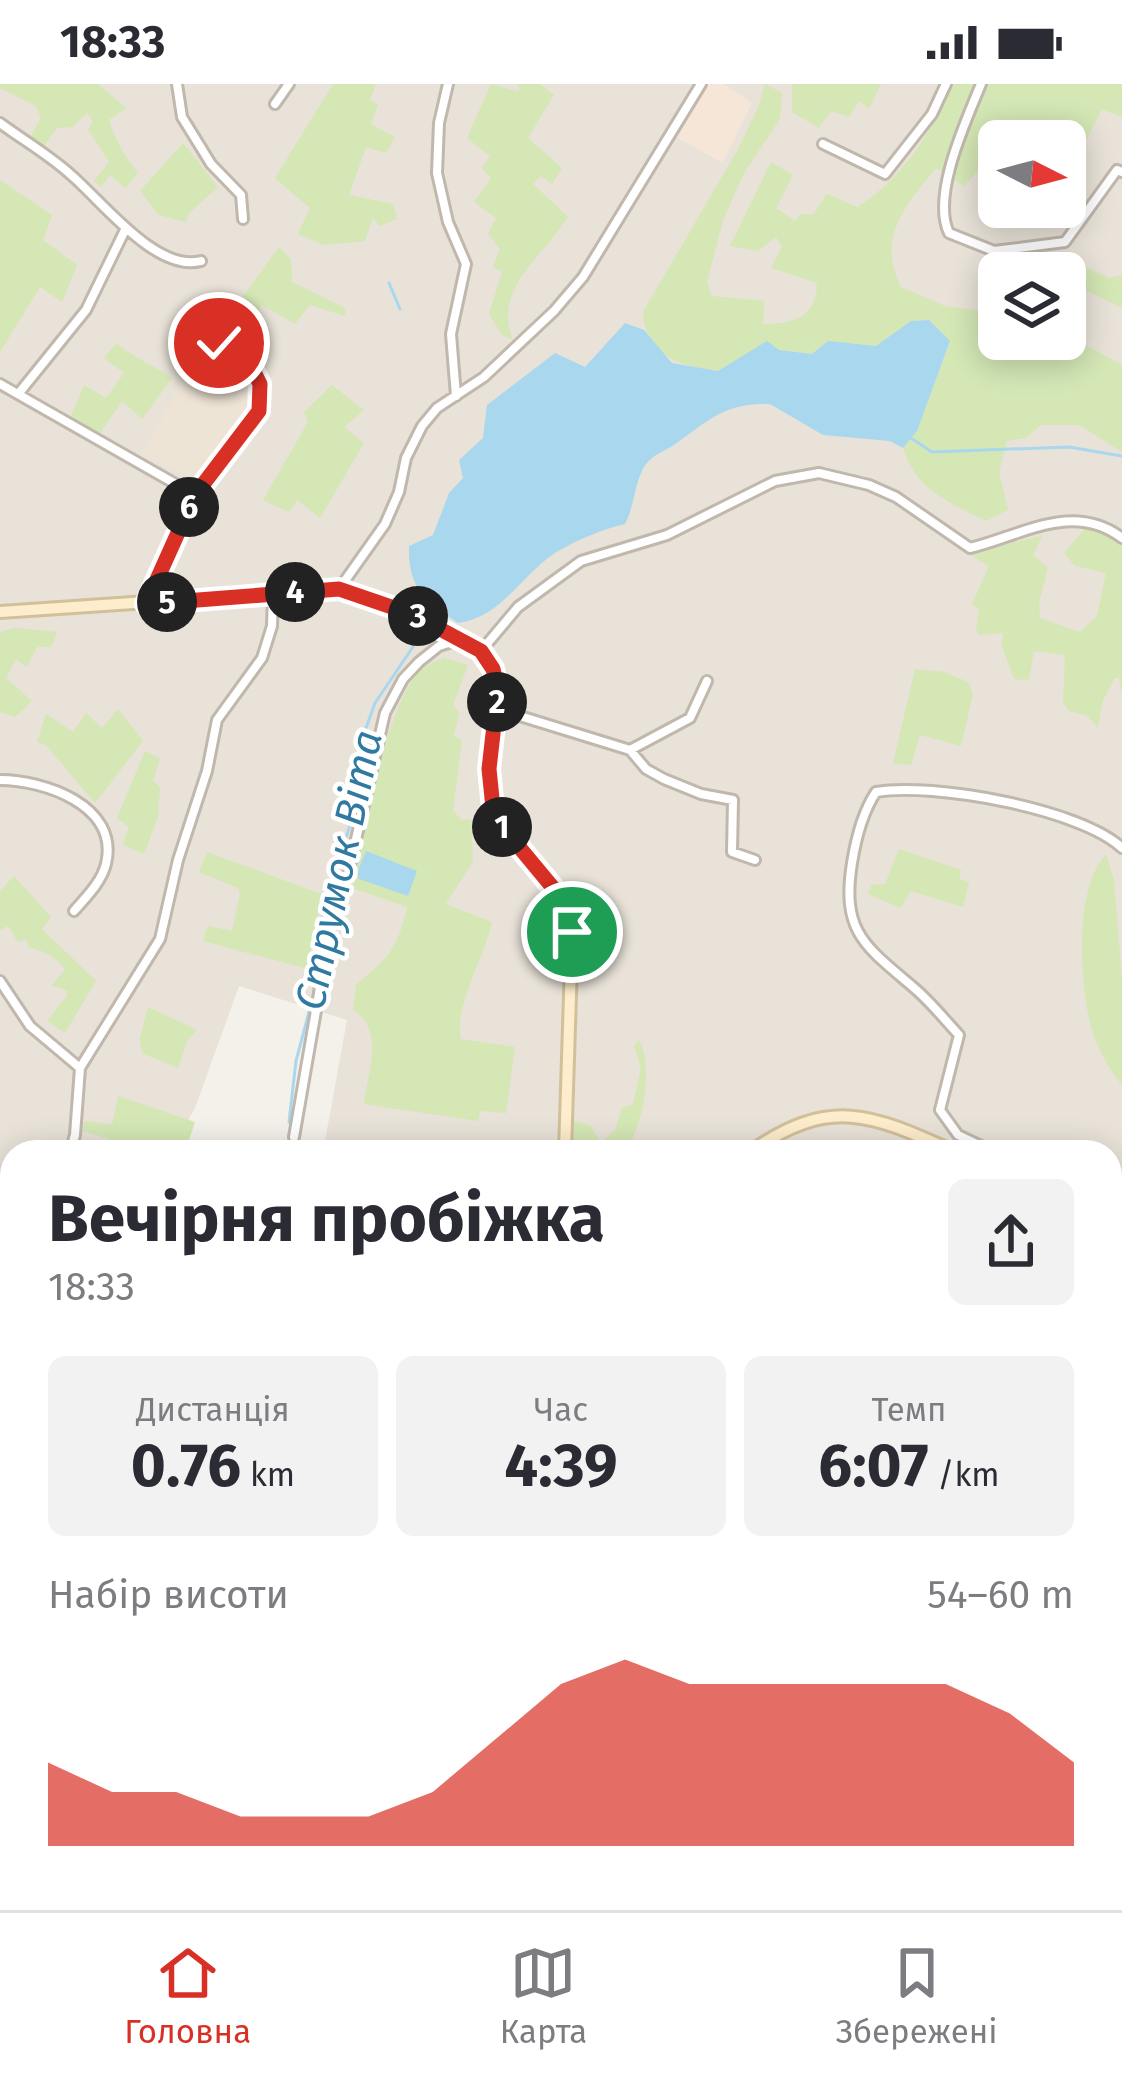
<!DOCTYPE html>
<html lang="uk">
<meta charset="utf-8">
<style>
body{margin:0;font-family:"Fira Sans",sans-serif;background:#f2f2f3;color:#2b2b33;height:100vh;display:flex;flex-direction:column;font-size:45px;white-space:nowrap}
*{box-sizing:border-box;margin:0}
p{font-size:39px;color:#7c7c81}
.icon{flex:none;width:66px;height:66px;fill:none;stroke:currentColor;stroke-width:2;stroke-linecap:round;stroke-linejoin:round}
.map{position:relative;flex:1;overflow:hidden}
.side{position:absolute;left:0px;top:1056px;width:1122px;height:771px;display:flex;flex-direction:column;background:#fff;border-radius:36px 36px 0 0;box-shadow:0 6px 30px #0003}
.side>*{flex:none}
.needle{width:78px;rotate:96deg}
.fabs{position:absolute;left:978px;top:36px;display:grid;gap:24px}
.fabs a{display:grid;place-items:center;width:108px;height:108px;border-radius:18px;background:#fff;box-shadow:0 6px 30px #0003;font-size:60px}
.pin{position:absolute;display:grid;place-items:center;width:102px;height:102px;color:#fff;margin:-51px;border:6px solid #fff;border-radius:50%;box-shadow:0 3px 12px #0007}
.km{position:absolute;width:60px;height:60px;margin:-30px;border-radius:50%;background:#222;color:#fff;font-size:33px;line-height:60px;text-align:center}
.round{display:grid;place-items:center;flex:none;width:126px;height:126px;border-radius:18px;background:#f2f2f3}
.overview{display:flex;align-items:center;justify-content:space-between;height:204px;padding:0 48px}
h1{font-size:66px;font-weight:700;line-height:90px}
.stats{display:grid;grid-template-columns:repeat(3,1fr);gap:18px;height:204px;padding:12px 48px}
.stats div{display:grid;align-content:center;border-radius:18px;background:#f2f2f3;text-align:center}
.stats b{font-size:60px;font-weight:700}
.stats small{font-size:33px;font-weight:400}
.stats p{font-size:33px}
.chart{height:336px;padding:24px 48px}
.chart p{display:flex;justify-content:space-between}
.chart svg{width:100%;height:216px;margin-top:12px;fill:#d93025;opacity:.7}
.status{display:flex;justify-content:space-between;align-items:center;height:84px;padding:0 60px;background:#fff;direction:ltr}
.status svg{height:33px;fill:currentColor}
.menu{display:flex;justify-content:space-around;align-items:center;height:168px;border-top:3px solid #e1e1e2;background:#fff;font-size:33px;color:#7c7c81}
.menu a{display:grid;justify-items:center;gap:6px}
.menu .active{color:#d93025}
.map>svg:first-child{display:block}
.residential{fill:#e8e2d8;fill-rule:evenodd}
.commercial{fill:#f5e6d7}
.education{fill:#ede4d5}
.green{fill:#d4e7b5}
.water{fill:#a9d7ee}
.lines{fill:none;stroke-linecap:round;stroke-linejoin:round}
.stream{stroke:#a9d7ee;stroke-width:3}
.street-casing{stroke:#c0b7ad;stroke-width:14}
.secondary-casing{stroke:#d2c09b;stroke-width:16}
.street{stroke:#fff;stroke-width:8}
.secondary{stroke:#fdedcc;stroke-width:10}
.route-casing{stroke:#fff;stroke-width:24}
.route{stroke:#d93025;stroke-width:15}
.labels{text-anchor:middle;stroke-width:9;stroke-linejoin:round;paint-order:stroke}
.water-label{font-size:42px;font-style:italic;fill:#307aa1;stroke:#fff}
</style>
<div class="status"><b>18:33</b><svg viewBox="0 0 49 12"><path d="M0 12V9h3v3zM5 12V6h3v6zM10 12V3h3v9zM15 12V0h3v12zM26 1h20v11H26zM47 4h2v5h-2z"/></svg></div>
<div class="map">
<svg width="1122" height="1826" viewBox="0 0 1122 1826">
<rect width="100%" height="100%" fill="#f4f0ea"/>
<path class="residential" d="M0,0H1122V1151L1110,1147V1068H323L347,936L239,902L195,1024L170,1068H12V1294L0,1310V532L119,515L0,524ZM999,57H1065V123H999ZM999,189H1065V255H999Z"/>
<path class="commercial" d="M706,0H724L752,19L723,79L674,52L681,34Z"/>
<path class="education" d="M209,263H218L247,286L253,296L255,314L251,334L204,395H196L141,372L184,294Z"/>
<path class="green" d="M0,0H98L126,24L109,36C115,57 125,72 138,89L125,104L110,91L101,103L94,97L109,78L88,45L93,38L87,29L73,43L57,44L42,65L29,55L41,34L36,22L0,4Z
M333,0H376L370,16L378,21L371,40L395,53L386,69L366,63L349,111L393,120L397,135L380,142L373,134L365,157L324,161L298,150L310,124L275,94Z
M491,0L516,7L521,5L516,0H540L554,11L528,54L562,84L552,100L541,92L533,100L568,133C543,173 492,204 513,256L502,251L489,230L502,188L493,183L500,165L488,150L496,134L474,118L491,94L482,84L490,72L467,54Z
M765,0L782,9L780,35L744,89L723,136L707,199L712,212L764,217L763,240C792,240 817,234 817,199L771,184L782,163L776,153L758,167L730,162L771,78L793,91L776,124L795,137L800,130L813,131L827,110L857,123C901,96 933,48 950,0H1122V33L1102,25L1086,56L1066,46L1055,47L1049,57H999V77L988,76L964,102L936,84C905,122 876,154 901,203L945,222L999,229V255H1065V250L1122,281V368L1079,341H1041L1026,354L1007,357L999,388L1008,426L986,437C949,418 916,406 903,364L917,347L950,258L929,236L911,237L876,262L828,257L812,270L779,266L767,258L719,287C680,282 646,273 643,228L737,67L758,24Z
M792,0H881L869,25L859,17L849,33L831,27L819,44L792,28Z
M183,59L218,103L188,130L186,138L159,131L140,107Z
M0,96L52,131L43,156L77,181L62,218L40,203L0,268Z
M279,163L291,176L292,198L345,224V232L310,221L295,240L262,221L254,233L236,222Z
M1055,169L1109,194L1122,191V224L1065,196V189H1047L1019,177Z
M116,259C133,273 153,281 172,294L142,335L122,317L98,352L71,332L84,301L106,314L124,289L104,274Z
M332,301L364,326L344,343L364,359L320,434L297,416L289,428L263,416L308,338L304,328Z
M1087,442L1097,444L1122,461V609L1119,594H1115L1103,616L1098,644L1088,632L1069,627L1063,619L1065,571L1034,567L1029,596L1014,595L1002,562L1003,549L980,551L976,546L979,525L972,520L989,482L969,470L1043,451L1033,471L1048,484L1039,519L1040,534L1080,548L1097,532L1106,489L1075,482L1064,469Z
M15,544L57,548L51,563H37L27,583L16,575L6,594L32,617L15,633L0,628V548Z
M444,574L468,581L453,621L459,629L454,652L462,656L453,726L461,736L471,735L473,777L446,820L492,838C485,873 453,923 461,955L515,963L506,1029L480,1027L478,1037L364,1020C368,988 385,945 353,926L356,901C388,874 398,865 407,823L352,804C367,741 378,660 408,603C416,588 428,579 444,574Z
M915,585L944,588L968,598L973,610L961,662L920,651L911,681L893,679Z
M118,625L143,657L95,719L46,661L37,658L46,630L73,648L86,629L102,644Z
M145,667L160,675L153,696L160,704L158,733L144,770L123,761L129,743L117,734Z
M899,765L961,786L959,795L969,798L963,823L911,807L901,824L868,810L871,801L885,800Z
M207,768L321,810L308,885L203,857L208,842L232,847L240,809L238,804L199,788Z
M1106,771L1114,796L1122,895V1001C1110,986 1101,971 1094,952C1079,911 1073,803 1106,771Z
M14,792L51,833L42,845L96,897L65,949L47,937L67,912V906L51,902L65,886C57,872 43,867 28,863L27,855L18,858L8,842L0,846V807Z
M148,923L197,946L187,957L178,984L142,969L140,954Z
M639,956C654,982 643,1046 624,1068H570L572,1037L590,1041L601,1058L615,1046L622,1023L633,1021L641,984L634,962Z
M118,1012L195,1038L185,1068H154L82,1047L85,1037L112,1041Z
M1110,1158L1122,1162V1826H893L903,1815H1110Z
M12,1240V1523L10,1527L0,1521V1298L11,1279L0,1268Z
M12,1677V1815H146L139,1826H0V1686Z
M308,1815H873L876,1818L872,1826H309Z"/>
<path class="water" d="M929,236L950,257L917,347L903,364L890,357L823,351L770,320C726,319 713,333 678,358C664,369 651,369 642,387C634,403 634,423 625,440C602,445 575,457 555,469C520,492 502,533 458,539C425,517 408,505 409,462L433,451L449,409L463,394L459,376L483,354L487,321L555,269L585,283L625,239L644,246L672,279L718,287L767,257L779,266L812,270L828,257L876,262L911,237Z
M366,767L417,787L408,812L359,795L357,789Z"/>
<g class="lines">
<path class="stream" d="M389,199L400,225
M908,352L932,368L1069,363L1122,372
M289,1038L296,977L313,913L320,840L356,721L361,658L375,619L423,548
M286,1068V1064
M0,1706L6,1697"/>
<defs>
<path id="street" d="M177,0L182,33L211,80L241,111L243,135
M448,0L439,39L437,89L448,138L466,180L451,250L456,312
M981,0C966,37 931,112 949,149L994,167L1065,158L1117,86L1122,88
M275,20L289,0
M0,39C23,56 49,71 70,90C101,116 156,189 201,177
M823,60L885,90L932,30L946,0
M0,300L195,411
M19,309L86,226L125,146
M339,505L385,440L399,408L406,374L422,342L437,324L484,293L554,227L583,193L701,0
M146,519L195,411L259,327L260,300L254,288L219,259
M481,567L518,523L581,477L667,451L775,397L819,389L869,401L896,413L970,464C1023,451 1073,417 1122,454
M497,625L630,666L646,685L664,695L701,710L733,716L732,768L755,776
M630,666L690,634L707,597
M0,696C43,696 120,721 106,780C101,799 86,813 74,827
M0,897L30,942L80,984
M294,1053L333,829L348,790L385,629L403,595L419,578L439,562L461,555
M70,1068L75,1051L80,984L160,855L178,776L207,687L217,636L262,574L272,542L273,510
M994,1068L958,1051L940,1026L959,951C944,935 930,917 913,903C865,862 841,848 852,779C856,754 862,729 876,708C932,698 1081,725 1122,764
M1110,1122L1122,1127
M0,1142L12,1130
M1110,1147L1122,1151
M0,1674L12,1657
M186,1815L192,1826
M150,1826L157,1815"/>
<path id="secondary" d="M0,528L339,505L412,530L481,567L493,585L498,606L489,685L493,724L500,740L559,811L572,848L565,1068
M750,1068C831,1011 873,1031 955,1068
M1110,1139L1122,1142"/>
</defs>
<use href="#street" class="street-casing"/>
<use href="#secondary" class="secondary-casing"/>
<use href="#street" class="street"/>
<use href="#secondary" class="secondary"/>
</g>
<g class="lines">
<defs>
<path id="route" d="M219,259L254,288L260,300L259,327L195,411L146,520L339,505L412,530L481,567L493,585L498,606L489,685L493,724L500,740L559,811L572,848"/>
</defs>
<use href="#route" class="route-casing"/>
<use href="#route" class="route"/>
</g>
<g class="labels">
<g class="water-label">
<text transform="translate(338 786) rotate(-78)" y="15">Струмок Віта</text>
</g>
</g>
</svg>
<div class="fabs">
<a><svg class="needle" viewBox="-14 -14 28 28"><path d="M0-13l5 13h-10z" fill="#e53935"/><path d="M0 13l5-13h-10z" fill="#7c7c81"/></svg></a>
<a><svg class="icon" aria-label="layers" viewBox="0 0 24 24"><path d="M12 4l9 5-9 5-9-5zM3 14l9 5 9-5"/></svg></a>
</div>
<div class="pin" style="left:572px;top:848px;background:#1e9e55"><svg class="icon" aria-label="arrive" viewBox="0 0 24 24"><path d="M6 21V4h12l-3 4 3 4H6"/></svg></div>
<div class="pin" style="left:219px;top:259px;background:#d93025"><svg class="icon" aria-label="check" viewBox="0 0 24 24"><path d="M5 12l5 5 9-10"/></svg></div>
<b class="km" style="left:502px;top:743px">1</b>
<b class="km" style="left:497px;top:618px">2</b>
<b class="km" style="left:418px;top:532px">3</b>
<b class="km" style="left:295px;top:508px">4</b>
<b class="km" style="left:167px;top:518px">5</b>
<b class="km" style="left:189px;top:423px">6</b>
<section class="side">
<div class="overview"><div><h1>Вечірня пробіжка</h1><p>18:33</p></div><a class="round"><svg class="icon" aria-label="share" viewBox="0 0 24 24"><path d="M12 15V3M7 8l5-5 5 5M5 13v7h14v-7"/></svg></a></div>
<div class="stats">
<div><p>Дистанція</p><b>0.76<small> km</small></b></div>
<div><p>Час</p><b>4:39</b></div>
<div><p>Темп</p><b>6:07<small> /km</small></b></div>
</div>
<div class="chart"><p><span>Набір висоти</span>54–60 m</p>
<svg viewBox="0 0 160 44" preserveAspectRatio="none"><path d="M0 44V27L10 33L20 33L30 38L40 38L50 38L60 33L70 22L80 11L90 6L100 11L110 11L120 11L130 11L140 11L150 17L160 27V44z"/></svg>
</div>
</section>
</div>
<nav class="menu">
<a class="active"><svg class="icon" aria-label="home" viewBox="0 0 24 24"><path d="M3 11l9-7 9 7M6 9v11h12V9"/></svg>Головна</a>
<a><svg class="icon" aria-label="map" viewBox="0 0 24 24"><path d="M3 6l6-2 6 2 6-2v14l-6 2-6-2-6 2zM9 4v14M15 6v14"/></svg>Карта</a>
<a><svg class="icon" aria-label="saved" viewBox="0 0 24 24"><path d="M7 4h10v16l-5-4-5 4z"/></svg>Збережені</a>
</nav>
